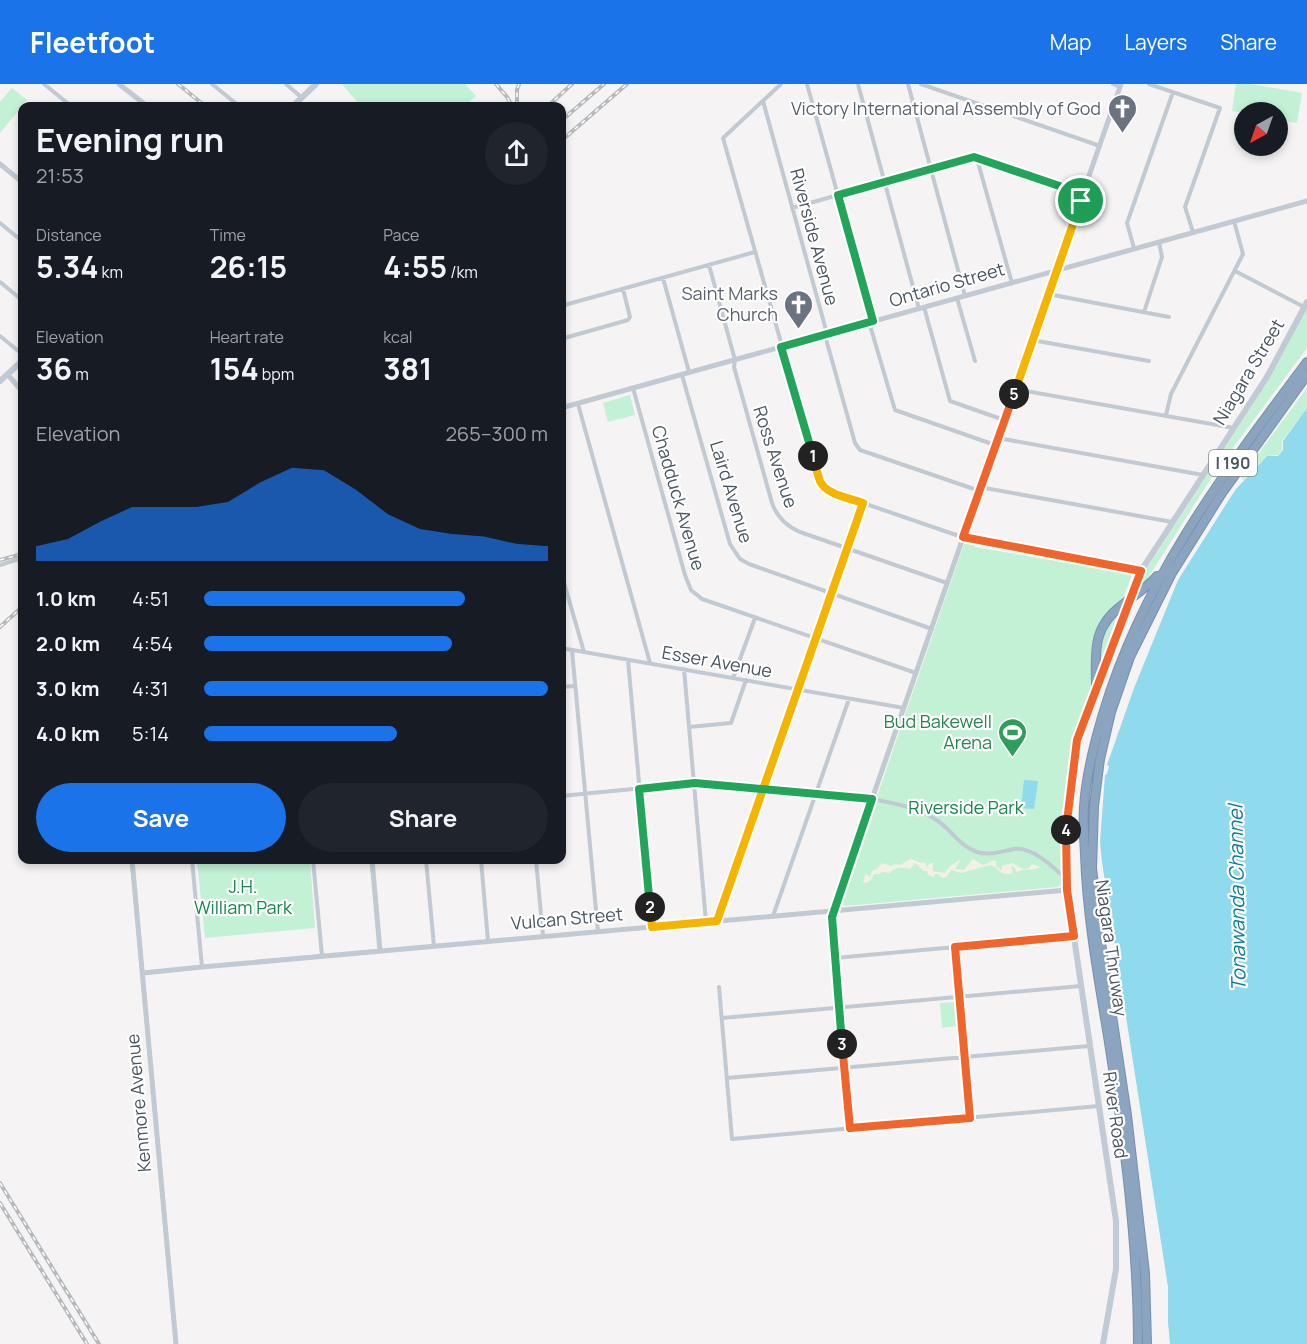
<!DOCTYPE html>
<meta charset="utf-8">
<style>
body{margin:0;font-family:Manrope,sans-serif;background:#20242c;color:#f1f3f6;height:100vh;display:flex;flex-direction:column;font-size:22px;white-space:nowrap}
*{box-sizing:border-box;margin:0}
p{font-size:20px;color:#9ea1a6}
.icon{flex:none;width:33px;height:33px;fill:none;stroke:currentColor;stroke-width:2;stroke-linecap:round;stroke-linejoin:round}
.map{position:relative;flex:1;overflow:hidden}
.details{position:absolute;left:18px;top:18px;width:548px;height:762px;display:flex;flex-direction:column;background:#171b24;border-radius:12px;box-shadow:0 3px 9px #0003}
.details>*{flex:none}
.needle{width:39px;rotate:220deg}
.fabs{position:absolute;left:1234px;top:18px;display:grid;gap:12px}
.fabs a{display:grid;place-items:center;width:54px;height:54px;border-radius:50%;background:#171b24;box-shadow:0 3px 9px #0003;font-size:30px}
.pin{position:absolute;display:grid;place-items:center;width:51px;height:51px;color:#fff;margin:-26px;border:3px solid #fff;border-radius:50%;box-shadow:0 2px 6px #0007}
.km{position:absolute;width:30px;height:30px;margin:-15px;border-radius:50%;background:#222;color:#fff;font-size:16px;line-height:30px;text-align:center}
.round{display:grid;place-items:center;flex:none;width:63px;height:63px;border-radius:32px;background:#20242c}
.summary{display:flex;align-items:center;justify-content:space-between;height:102px;padding:0 18px}
h1{font-size:33px;font-weight:700;line-height:45px}
.figures{display:grid;grid-template-columns:repeat(3,1fr);gap:9px;height:102px;padding:6px 18px}
.figures div{display:grid;align-content:center}
.figures b{font-size:30px;font-weight:700}
.figures small{font-size:16px;font-weight:400}
.figures p{font-size:16px}
.chart{height:168px;padding:12px 18px}
.chart p{display:flex;justify-content:space-between}
.chart svg{width:100%;height:108px;margin-top:6px;fill:#1a73e8;opacity:.7}
.cta{display:flex;gap:12px;margin-top:auto;padding:12px 18px}
.cta a{flex:1;height:69px;border-radius:36px;background:#1a73e8;color:#fff;font-size:24px;font-weight:700;line-height:69px;text-align:center}
.cta a+a{background:#20242c;color:#f1f3f6}
ul{padding:0 18px;list-style:none;font-size:20px}
li{display:grid;grid-template-columns:96px 72px 1fr;align-items:center;height:45px}
li i{height:15px;border-radius:8px;background:#1a73e8}
header{display:flex;align-items:center;gap:36px;box-sizing:border-box;height:84px;padding:0 30px;background:#1a73e8;color:#fff}
header strong{font-size:28px}
nav{display:flex;gap:33px;margin-inline-start:auto;font-size:21px}
.map>svg:first-child{display:block}
.green{fill:#c3f1d5}
.sand{fill:#f5f0e5}
.water{fill:#90daee}
.lines{fill:none;stroke-linecap:round;stroke-linejoin:round}
.motorway-casing{stroke:#7690ad;stroke-width:10}
.minor{stroke:#c1cad2;stroke-width:4}
.tertiary{stroke:#c1cad2;stroke-width:5}
.secondary{stroke:#c1cbd6;stroke-width:6}
.motorway{stroke:#8ba5c1;stroke-width:8}
.rail-casing{stroke:#b5b8bd;stroke-width:4}
.rail{stroke:#fff;stroke-width:1.5;stroke-dasharray:4.5;stroke-linecap:butt}
.secondary-bridge{stroke:#c1cbd6;stroke-width:6}
.split-1-casing{stroke:#fff;stroke-width:12}
.split-2-casing{stroke:#fff;stroke-width:12}
.split-3-casing{stroke:#fff;stroke-width:12}
.split-4-casing{stroke:#fff;stroke-width:12}
.split-5-casing{stroke:#fff;stroke-width:12}
.split-6-casing{stroke:#fff;stroke-width:12}
.split-1{stroke:#22a559;stroke-width:8}
.split-2{stroke:#f5b400;stroke-width:8}
.split-3{stroke:#22a559;stroke-width:8}
.split-4{stroke:#f0652b;stroke-width:8}
.split-5{stroke:#f0652b;stroke-width:8}
.split-6{stroke:#f5b400;stroke-width:8}
.labels{text-anchor:middle;stroke-width:4.5;stroke-linejoin:round;paint-order:stroke}
.shield{fill:#fff;stroke:#808990;stroke-width:1.5}
.shield-label{font-size:16px;font-weight:bold;fill:#4a5661}
.worship-label{font-size:18px;fill:#5b616d;stroke:#fff;text-anchor:end}
.street-label{font-size:18px;fill:#4a5661;stroke:#fff}
.leisure-label{font-size:18px;fill:#27864d;stroke:#fff;text-anchor:end}
.park-label{font-size:18px;fill:#17864f;stroke:#fff}
.water-label{font-size:20px;font-style:italic;fill:#0c7c9b;stroke:#fff}
</style>
<header>
<strong>Fleetfoot</strong>
<nav><a>Map</a><a>Layers</a><a>Share</a></nav>
</header>
<div class="map">
<svg width="1307" height="1260" viewBox="0 0 1307 1260">
<rect width="100%" height="100%" fill="#f5f3f3"/>
<path class="green" d="M342,0H465L476,12L464,22H361Z
M1236,0H1251L1302,9L1297,39L1278,36V28L1245,29L1232,27Z
M12,4L27,16L0,49V18Z
M1307,224V264L1215,388L1151,489L1145,498L1138,503L1145,487L1269,296Z
M1307,304V324L1282,357V366L1278,371L1266,372L1244,396L1241,393Z
M630,311L635,331L608,338L603,319Z
M967,458L975,459V463L1132,490L1073,655L1061,743L1062,800L1058,803L845,822L842,820L841,817L964,460Z
M197,776H310L315,844L205,854Z
M955,918L958,942L942,944L940,919Z"/>
<path class="sand" d="M911,775L921,779L925,778L927,783L930,779H933V787L945,789L949,783L959,776L960,777L955,785L964,786L973,775L983,781L995,776L996,777V782L1002,787V782L1012,779L1023,785L1029,784L1032,780L1040,783C1034,787 1024,784 1017,788L1014,783L1011,782L1013,789C999,793 999,783 990,781L961,789L951,786L947,793L942,794L938,790H935L934,793L928,791L927,787H924L915,779L910,785C902,783 894,783 890,789L882,788L879,790H874L871,796L866,799L863,798L865,791L866,790L870,793L872,787L877,785L882,779L891,782L895,780L900,781Z"/>
<path class="water" d="M1307,324V1260H1170L1168,1238V1203L1102,778L1100,758L1105,691L1107,690L1109,682L1107,681L1134,604L1178,496L1230,414L1236,405L1267,372H1278L1283,366V357Z
M1024,696L1038,697L1034,725L1021,724Z"/>
<g class="lines">
<defs>
<path id="motorway" d="M1096,603C1096,570 1091,545 1121,522C1133,512 1147,504 1157,492
M1138,1260C1138,1157 1124,1054 1108,952C1098,892 1087,831 1085,770C1084,754 1083,738 1084,723C1086,691 1094,660 1103,630C1143,495 1224,389 1307,278
M1147,1260L1145,1189L1127,1031L1098,839L1092,784L1094,722L1100,675L1111,628L1130,573L1172,489L1222,409L1307,291"/>
</defs>
<use href="#motorway" class="motorway-casing"/>
<path class="minor" d="M44,0L71,22
M212,0L239,22
M286,0L301,13
M781,0L723,54L820,396L824,403L831,408L962,453L1141,487
M807,0L873,237
M858,0L919,225
M908,0L965,212
M921,0L1100,62
M1113,0L1120,3
M1149,0L1220,24L1185,123L1193,148
M763,17L826,246V255L855,359L860,366L974,405L985,404L1172,438
M977,75L1012,199
M792,124L973,73L1083,110
M0,139L22,157
M1134,164L1127,139L1173,8
M709,181L735,276L734,283L772,419C777,433 786,442 800,448L947,499
M1235,187L1304,223
M663,194L689,288
M0,198L22,216
M1048,210L1169,233
M957,214L975,277
M561,222L755,168
M924,223L950,317L1004,336
M1144,228L1162,173L1159,158
M869,238L895,326L995,361
M0,252L22,270
M561,255L628,236L630,233L623,205
M1032,256L1149,277
M682,291L730,460L740,475L749,480L932,545
M633,304L685,491L691,506L702,515L916,589
M1015,305L1234,344
M578,320L650,579
M1166,331L1171,310L1243,170L1234,137
M998,354L1203,391
M0,481L22,474
M561,488L584,568
M561,564L904,624
M572,566L598,848
M628,576L652,843
M684,585L706,838
M733,594L755,534
M561,603L575,602
M689,643L731,639L746,596
M561,712L695,699L872,715C894,719 919,724 938,737C951,746 961,763 977,768C990,772 1002,767 1014,765C1033,763 1052,782 1065,794
M192,776L202,883
M313,776L322,872
M426,776L434,862
M481,776L488,857
M536,776L543,852
M833,827L832,833L850,1044
M773,832L849,615
M717,837L863,419
M955,863L970,1034
M835,874L1074,852
M719,903L732,1055L1099,1022
M722,934L1081,902
M727,994L1089,962"/>
<path class="tertiary" d="M119,0L147,22
M0,80L22,98
M8,291L22,307
M561,324L1307,117
M132,776L176,1260
M372,776L380,867
M833,827L1121,0
M143,889L202,883L1067,806"/>
<path class="secondary" d="M293,22L316,0
M0,297L22,277
M1132,508L1141,487L1267,293L1307,218
M1103,1260L1116,1185V1137L1067,806L1065,752L1066,737L1077,656L1127,522"/>
<use href="#motorway" class="motorway"/>
<defs>
<path id="rail" d="M178,0L205,22
M496,0L507,13L512,22
M517,22V6L519,0
M548,22L572,0
M561,37L604,0
M561,57L627,0
M0,476L22,470
M0,543L22,523
M0,1099L99,1260
M0,1119L87,1260"/>
</defs>
<use href="#rail" class="rail-casing"/>
<use href="#rail" class="rail"/>
<path class="secondary-bridge" d="M1127,522L1132,508"/>
</g>
<g class="lines">
<defs>
<path id="split-1" d="M813,372L781,263L873,237L838,111L974,73L1083,110L1081,117"/>
<path id="split-2" d="M650,823L652,843L717,837L863,419C850,414 826,411 820,397C817,389 815,380 813,372"/>
<path id="split-3" d="M650,823L639,705L695,699L872,715L832,833L842,960"/>
<path id="split-4" d="M842,960L850,1044L970,1034L955,863L1074,852L1067,806L1066,746"/>
<path id="split-5" d="M1014,310L963,453L1141,487L1077,656L1066,746"/>
<path id="split-6" d="M1014,310L1081,117"/>
</defs>
<use href="#split-1" class="split-1-casing"/>
<use href="#split-2" class="split-2-casing"/>
<use href="#split-3" class="split-3-casing"/>
<use href="#split-4" class="split-4-casing"/>
<use href="#split-5" class="split-5-casing"/>
<use href="#split-6" class="split-6-casing"/>
<use href="#split-1" class="split-1"/>
<use href="#split-2" class="split-2"/>
<use href="#split-3" class="split-3"/>
<use href="#split-4" class="split-4"/>
<use href="#split-5" class="split-5"/>
<use href="#split-6" class="split-6"/>
</g>
<defs>
<symbol id="church-pin" viewBox="-11 -11 22 30"><path d="M0 17L-7.5 6A9.5 9.5 0 1 1 7.5 6Z" fill="#6b7280" stroke="#fff"/><path d="M-1.2-6h2.4v3.5h3.3v2.4h-3.3V6h-2.4V-.1h-3.3v-2.4h3.3Z" fill="#fff"/></symbol>
<symbol id="stadium-pin" viewBox="-11 -11 22 30"><path d="M0 17L-7.5 6A9.5 9.5 0 1 1 7.5 6Z" fill="#2e9e5b" stroke="#fff"/><path d="M0-5a6.5 5 0 1 0 0 10a6.5 5 0 1 0 0-10ZM-3.5-1.8h7v3.6h-7Z" fill="#fff"/></symbol>
</defs>
<g fill-rule="evenodd">
<use href="#church-pin" x="1106" y="8" width="33" height="45"/>
<use href="#church-pin" x="782" y="204" width="33" height="45"/>
<use href="#stadium-pin" x="996" y="632" width="33" height="45"/>
</g>
<g class="labels">
<rect class="shield" x="1209" y="366" width="48" height="26" rx="4.5"/>
<g class="shield-label">
<text x="1233" y="385">I 190</text>
</g>
<g class="worship-label">
<text x="1101" y="31">Victory International Assembly of God</text>
<text x="778" y="216">Saint Marks<tspan x="778" dy="21">Church</tspan></text>
</g>
<g class="street-label">
<text transform="translate(814 153) rotate(75)" y="6">Riverside Avenue</text>
<text transform="translate(947 201) rotate(-16)" y="6">Ontario Street</text>
<text transform="translate(1249 288) rotate(-59)" y="6">Niagara Street</text>
<text transform="translate(775 373) rotate(72)" y="6">Ross Avenue</text>
<text transform="translate(731 408) rotate(73)" y="6">Laird Avenue</text>
<text transform="translate(678 414) rotate(74)" y="6">Chadduck Avenue</text>
<text transform="translate(717 578) rotate(10)" y="6">Esser Avenue</text>
<text transform="translate(567 835) rotate(-5)" y="6">Vulcan Street</text>
<text transform="translate(1111 864) rotate(82)" y="6">Niagara Thruway</text>
<text transform="translate(139 1019) rotate(-95)" y="6">Kenmore Avenue</text>
<text transform="translate(1115 1031) rotate(82)" y="6">River Road</text>
</g>
<g class="leisure-label">
<text x="992" y="644">Bud Bakewell<tspan x="992" dy="21">Arena</tspan></text>
</g>
<g class="park-label">
<text x="966" y="730">Riverside Park</text>
<text x="243" y="809">J.H.<tspan x="243" dy="21">William Park</tspan></text>
</g>
<g class="water-label">
<text transform="translate(1237 814) rotate(-91)" y="7">Tonawanda Channel</text>
</g>
</g>
</svg>
<div class="fabs">
<a><svg class="needle" viewBox="-14 -14 28 28"><path d="M0-13l5 13h-10z" fill="#e53935"/><path d="M0 13l5-13h-10z" fill="#9ea1a6"/></svg></a>
</div>
<div class="pin" style="left:1081px;top:117px;background:#1e9e55"><svg class="icon" aria-label="arrive" viewBox="0 0 24 24"><path d="M6 21V4h12l-3 4 3 4H6"/></svg></div>
<b class="km" style="left:813px;top:372px">1</b>
<b class="km" style="left:650px;top:823px">2</b>
<b class="km" style="left:842px;top:960px">3</b>
<b class="km" style="left:1066px;top:746px">4</b>
<b class="km" style="left:1014px;top:310px">5</b>
<section class="details">
<div class="summary"><div><h1>Evening run</h1><p>21:53</p></div><a class="round"><svg class="icon" aria-label="share" viewBox="0 0 24 24"><path d="M12 15V3M7 8l5-5 5 5M5 13v7h14v-7"/></svg></a></div>
<div class="figures">
<div><p>Distance</p><b>5.34<small> km</small></b></div>
<div><p>Time</p><b>26:15</b></div>
<div><p>Pace</p><b>4:55<small> /km</small></b></div>
</div>
<div class="figures">
<div><p>Elevation</p><b>36<small> m</small></b></div>
<div><p>Heart rate</p><b>154<small> bpm</small></b></div>
<div><p>kcal</p><b>381</b></div>
</div>
<div class="chart"><p><span>Elevation</span>265–300 m</p>
<svg viewBox="0 0 160 44" preserveAspectRatio="none"><path d="M0 44V38L10 35L20 28L30 22L40 22L50 22L60 20L70 12L80 6L90 7L100 15L110 25L120 31L130 33L140 34L150 37L160 38V44z"/></svg>
</div>
<ul>
<li><b>1.0 km</b>4:51<i style="width:76%"></i></li>
<li><b>2.0 km</b>4:54<i style="width:72%"></i></li>
<li><b>3.0 km</b>4:31<i style="width:100%"></i></li>
<li><b>4.0 km</b>5:14<i style="width:56%"></i></li>
</ul>
<div class="cta"><a>Save</a><a>Share</a></div>
</section>
</div>
